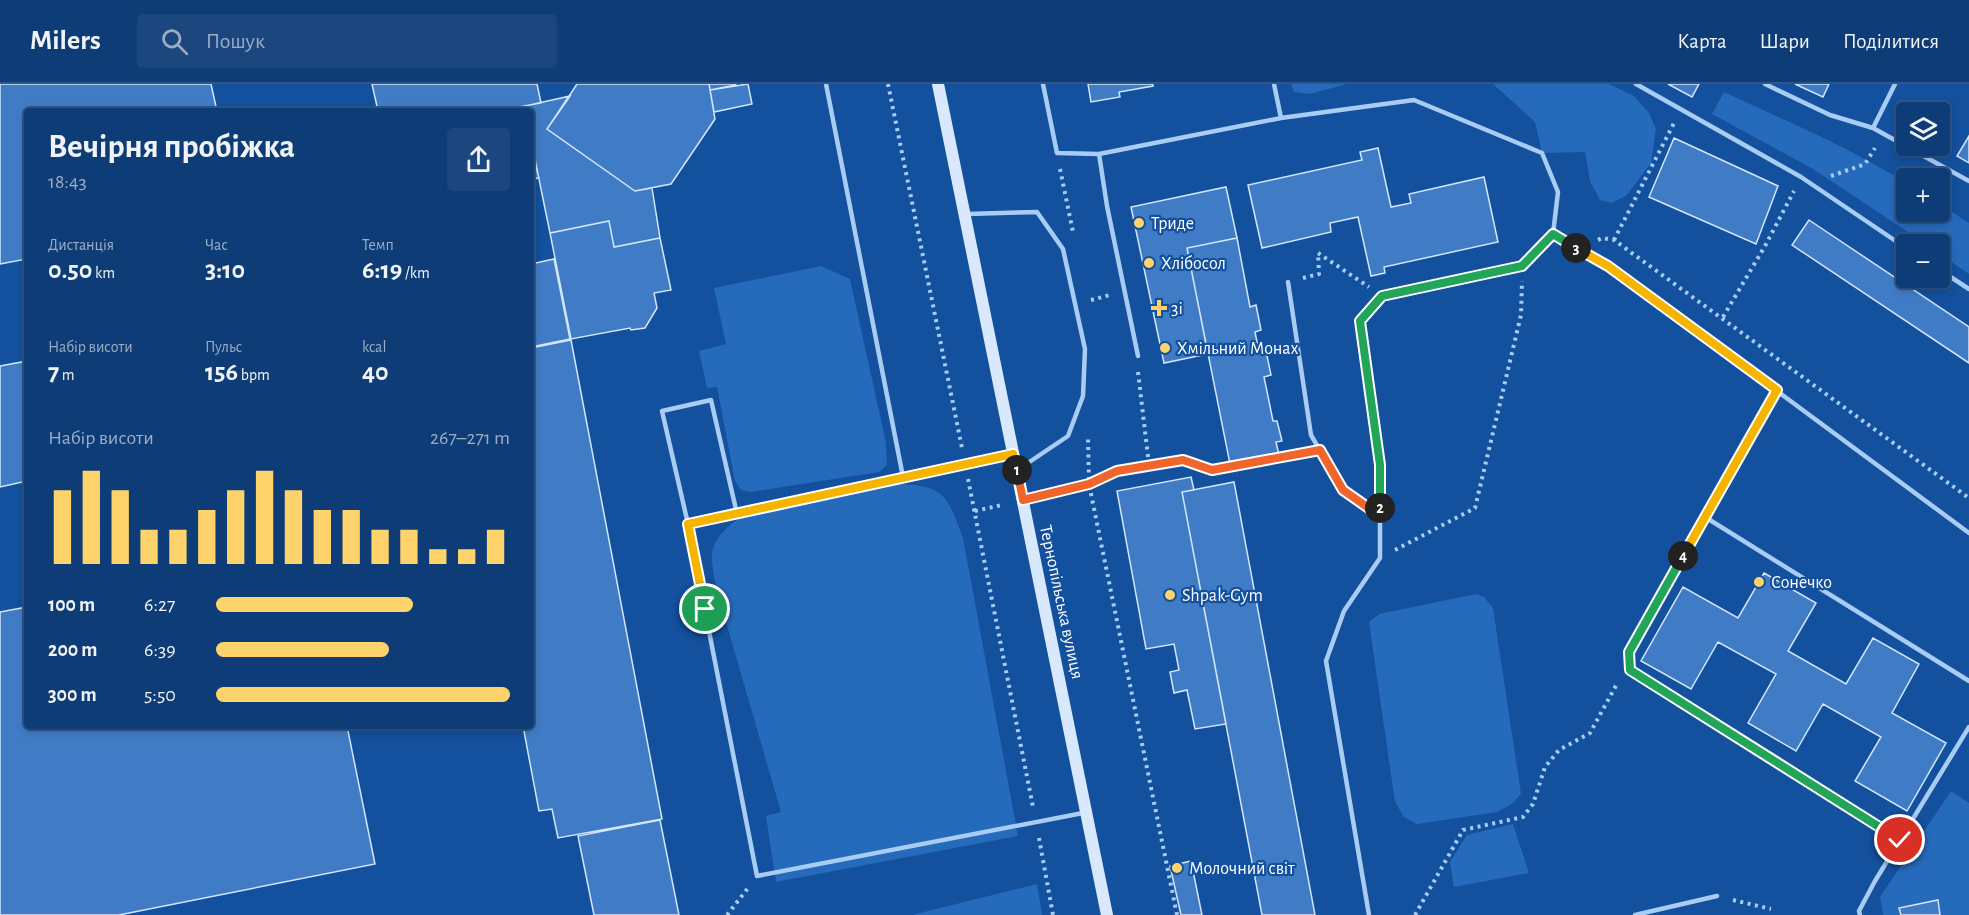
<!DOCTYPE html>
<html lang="uk">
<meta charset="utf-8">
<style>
body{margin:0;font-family:"Alegreya Sans",sans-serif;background:#1c477e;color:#f1f3f6;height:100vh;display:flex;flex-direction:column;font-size:22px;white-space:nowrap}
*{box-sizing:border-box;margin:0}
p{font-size:20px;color:#9badc5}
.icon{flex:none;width:33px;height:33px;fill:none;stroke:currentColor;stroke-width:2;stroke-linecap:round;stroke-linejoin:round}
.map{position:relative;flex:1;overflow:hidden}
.panel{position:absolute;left:24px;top:24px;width:510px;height:621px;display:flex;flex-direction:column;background:#0e3c76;border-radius:6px;box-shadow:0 3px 9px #0003,0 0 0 2px #2e5688}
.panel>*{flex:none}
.fabs{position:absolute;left:1896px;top:18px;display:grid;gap:12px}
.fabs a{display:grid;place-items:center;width:54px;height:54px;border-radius:6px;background:#0e3c76;box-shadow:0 3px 9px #0003,0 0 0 2px #2e5688;font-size:30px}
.pin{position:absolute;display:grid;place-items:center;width:51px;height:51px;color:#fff;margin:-26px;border:3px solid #fff;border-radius:50%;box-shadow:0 2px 6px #0007}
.km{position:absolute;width:30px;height:30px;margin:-15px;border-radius:50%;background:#222;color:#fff;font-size:16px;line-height:30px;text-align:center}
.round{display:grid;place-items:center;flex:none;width:63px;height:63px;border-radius:6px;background:#1c477e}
.head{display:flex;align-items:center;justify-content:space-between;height:102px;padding:0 24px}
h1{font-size:33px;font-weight:700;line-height:45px}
.stats{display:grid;grid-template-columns:repeat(3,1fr);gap:9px;height:102px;padding:6px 24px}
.stats div{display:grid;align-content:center}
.stats b{font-size:26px;font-weight:700}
.stats small{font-size:16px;font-weight:400}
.stats p{font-size:16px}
.chart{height:168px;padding:12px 24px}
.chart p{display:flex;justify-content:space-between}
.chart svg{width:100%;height:108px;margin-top:6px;stroke:#ffd36c;stroke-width:6}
ul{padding:0 24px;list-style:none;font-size:20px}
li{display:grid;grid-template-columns:96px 72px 1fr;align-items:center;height:45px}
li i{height:15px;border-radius:8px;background:#ffd36c}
header{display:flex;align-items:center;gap:36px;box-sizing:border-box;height:84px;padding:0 30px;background:#0e3c76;border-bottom:2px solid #2e5688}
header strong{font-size:28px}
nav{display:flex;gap:33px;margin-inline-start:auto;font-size:21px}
.search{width:420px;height:54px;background:#1c477e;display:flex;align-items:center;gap:15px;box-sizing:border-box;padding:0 21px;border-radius:6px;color:#9badc5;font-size:22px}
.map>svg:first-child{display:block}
.green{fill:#266bbb}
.building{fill:#407cc5;stroke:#d2e6fd;stroke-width:1.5}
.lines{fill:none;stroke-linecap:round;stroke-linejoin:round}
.path{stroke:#a9ccf4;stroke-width:4;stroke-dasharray:3 4.5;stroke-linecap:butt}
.service{stroke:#a9ccf4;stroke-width:4.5}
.secondary{stroke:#d9e9fd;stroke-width:12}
.split-1-casing{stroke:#fff;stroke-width:12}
.split-2-casing{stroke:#fff;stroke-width:12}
.split-3-casing{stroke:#fff;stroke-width:12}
.split-4-casing{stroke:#fff;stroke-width:12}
.split-5-casing{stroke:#fff;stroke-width:12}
.split-1{stroke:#f5b400;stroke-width:8}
.split-2{stroke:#f0652b;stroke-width:8}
.split-3{stroke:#22a559;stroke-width:8}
.split-4{stroke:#f5b400;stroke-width:8}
.split-5{stroke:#22a559;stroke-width:8}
.poi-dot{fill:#ffd36c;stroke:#13509d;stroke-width:2}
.labels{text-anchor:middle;stroke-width:4.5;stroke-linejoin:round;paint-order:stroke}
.poi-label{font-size:18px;fill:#fff;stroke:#13509d;text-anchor:start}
.street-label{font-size:18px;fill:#fff;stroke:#13509d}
</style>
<header>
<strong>Milers</strong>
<div class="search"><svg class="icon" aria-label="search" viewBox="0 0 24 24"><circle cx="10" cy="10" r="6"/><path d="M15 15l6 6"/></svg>Пошук</div>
<nav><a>Карта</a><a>Шари</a><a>Поділитися</a></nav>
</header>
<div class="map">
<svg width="1969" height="831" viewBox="0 0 1969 831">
<rect width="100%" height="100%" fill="#13509d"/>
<path class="green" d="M1291,0H1347L1310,10L1294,8Z
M1493,0H1609L1634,12L1649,29L1656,45L1651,79L1627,111L1612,119L1600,116L1590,97L1585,68L1542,69L1535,38Z
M1724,8C1786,37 1849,63 1906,99V128H1940V120L1969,139V190L1940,170V160H1926L1813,85L1712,30Z
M821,182L850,195L886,359L887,381L879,388L750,408L741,406L735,397L717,303L707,304L699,267L726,260L714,204Z
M896,400C946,401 947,412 963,454L1018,752L776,798L766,732L781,728L717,507C715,496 712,484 712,473C712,450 738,434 756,425Z
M1476,510L1484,513L1493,524L1521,710L1512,720L1497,728L1417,740L1404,733L1395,718L1369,538L1379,530Z
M1951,707L1969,719V831H1883L1880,813Z
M1513,740L1529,789L1454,803L1450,778L1467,751Z
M1037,800L1042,831H912Z"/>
<path class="building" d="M0,0H211L217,27H27V175L0,180Z
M372,0H537L541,19L497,27H378Z
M577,0H709L715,35L671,100L635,107L547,45Z
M709,0H735L736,1L710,6Z
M748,0L752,20L714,28L710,6Z
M1088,0H1153V2L1119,8L1120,13L1091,18Z
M1668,0H1699L1692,13Z
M1795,0H1829L1823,13Z
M570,12L547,45L635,107L652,104L660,154L614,163L609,137L550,149L531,56V27H526L525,22Z
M1969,52V79L1957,72Z
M1674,54L1778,102L1756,160L1649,113Z
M1378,64L1391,123L1411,119L1409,110L1484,93L1498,158L1384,183L1385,189L1371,192L1358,133L1330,139L1331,148L1262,164L1248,101L1362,76L1360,68Z
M531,65L539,94L531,95Z
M1226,103L1237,154L1187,164L1208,270L1164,279L1131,123Z
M1809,136L1969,243V279L1792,161Z
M609,137L614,163L660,154L671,206L654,209L657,224L645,244L631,246L630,244L571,255L550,149Z
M1237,154L1250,223L1256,221L1261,246L1255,248L1259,268L1266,267L1271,291L1264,293L1273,337H1277L1282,357L1276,358L1279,371L1230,380L1187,164Z
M554,175L570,255L531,263V180Z
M571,256L662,735L558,754L552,725L539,727L523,642H531V264Z
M27,277V397L0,403V282Z
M1191,393L1194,406L1182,408L1226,640L1195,645L1187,606L1174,609L1170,588L1179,586L1174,560L1146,565L1117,407Z
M1234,398L1315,831H1262L1182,408Z
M1764,489L1816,519L1788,567L1846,600L1873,554L1919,580L1892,629L1946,659L1907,727L1855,697L1881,653L1823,620L1796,667L1748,639L1776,590L1718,558L1691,605L1641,577L1683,503L1738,534Z
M27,523V642H347L375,780L119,831H0V528Z
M660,736L679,831H594L578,752Z
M1191,777L1202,831H1181L1170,782Z
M1938,816L1940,831H1901L1899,824Z"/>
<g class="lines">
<path class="path" d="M888,0L962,364
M1060,85L1073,148
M1831,92L1865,80L1875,64
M1598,156L1602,154L1614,156L1969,414
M1614,156L1674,39
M1318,169L1369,203
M1303,194L1319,190L1318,169
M1091,216L1110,211
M1723,233L1765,162L1794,107
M1138,288L1149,381
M968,395L1033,723
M1042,412L1089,400L1088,352
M975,427L1002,421
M1395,466L1475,424L1521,231L1522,197
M1039,754L1053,831
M1733,816L1771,825
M727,831L748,804
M1177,831L1089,400L1117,387L1183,376L1212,386L1304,369
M1415,831L1463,746L1523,733L1533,720L1545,683L1559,666L1590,649L1618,598"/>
<path class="service" d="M826,0L903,393
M1043,0L1057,69L1099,70L1281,34L1274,0
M1636,0L1801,93L1906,164
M1765,0L1830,31L1873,44L1969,97
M1281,34L1414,16L1542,69L1558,108L1553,150L1522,182L1382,211L1360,237L1380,381V474L1344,527L1326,577L1369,831
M1873,44L1895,0
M1099,70L1107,122L1138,272
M967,130L1037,128L1063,165L1085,265L1083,312L1068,352L1019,385
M1553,150L1608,182L1969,449
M1940,186L1969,205
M1288,198L1311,351L1343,406L1380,432
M1777,306L1629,568L1630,586L1900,756
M1011,370L737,430L711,316L662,327L688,440L757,792L1083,729
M1705,433L1969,597
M688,440L737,430
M1635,831L1717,812
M1860,831L1859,827L1875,797L1969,643"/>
<path class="secondary" d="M938,0L1107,831"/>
</g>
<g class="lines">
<defs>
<path id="split-1" d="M705,525L688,440L1013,370L1017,386"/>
<path id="split-2" d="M1017,386L1023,416L1089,400L1117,387L1183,376L1212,386L1320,366L1343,406L1380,432V424"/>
<path id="split-3" d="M1380,424V381L1360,237L1382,212L1522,182L1553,150L1576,164"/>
<path id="split-4" d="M1576,164L1608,182L1777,306L1683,472"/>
<path id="split-5" d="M1683,472L1629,568L1630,586L1900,756"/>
</defs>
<use href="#split-1" class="split-1-casing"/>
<use href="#split-2" class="split-2-casing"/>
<use href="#split-3" class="split-3-casing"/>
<use href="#split-4" class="split-4-casing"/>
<use href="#split-5" class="split-5-casing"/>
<use href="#split-1" class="split-1"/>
<use href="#split-2" class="split-2"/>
<use href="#split-3" class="split-3"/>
<use href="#split-4" class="split-4"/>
<use href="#split-5" class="split-5"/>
</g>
<g class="poi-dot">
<circle cx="1139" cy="139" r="6"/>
<circle cx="1149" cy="179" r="6"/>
<path d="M1156 215h6v6h6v6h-6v6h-6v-6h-6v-6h6z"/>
<circle cx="1165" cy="264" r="6"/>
<circle cx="1759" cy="498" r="6"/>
<circle cx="1170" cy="511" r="6"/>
<circle cx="1177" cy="784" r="6"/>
</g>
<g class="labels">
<g class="poi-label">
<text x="1151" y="145">Триде</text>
<text x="1161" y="185">Хлібосол</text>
<text x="1171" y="230">3і</text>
<text x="1177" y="270">Хмільний Монах</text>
<text x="1771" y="504">Сонечко</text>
<text x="1182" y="517">Shpak-Gym</text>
<text x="1189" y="790">Молочний світ</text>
</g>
<g class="street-label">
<text transform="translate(1062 518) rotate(78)" y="6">Тернопільська вулиця</text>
</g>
</g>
</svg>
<div class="fabs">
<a><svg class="icon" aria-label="layers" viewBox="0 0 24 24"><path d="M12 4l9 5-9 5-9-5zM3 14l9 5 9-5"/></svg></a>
<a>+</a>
<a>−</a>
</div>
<div class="pin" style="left:705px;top:525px;background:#1e9e55"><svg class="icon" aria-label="arrive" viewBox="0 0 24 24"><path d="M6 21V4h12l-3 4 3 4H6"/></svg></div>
<div class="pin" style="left:1900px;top:756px;background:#d93025"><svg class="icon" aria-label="check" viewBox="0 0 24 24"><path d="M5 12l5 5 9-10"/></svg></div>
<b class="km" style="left:1017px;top:386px">1</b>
<b class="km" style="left:1380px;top:424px">2</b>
<b class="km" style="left:1576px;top:164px">3</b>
<b class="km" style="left:1683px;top:472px">4</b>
<section class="panel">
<div class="head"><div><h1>Вечірня пробіжка</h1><p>18:43</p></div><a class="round"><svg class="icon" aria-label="share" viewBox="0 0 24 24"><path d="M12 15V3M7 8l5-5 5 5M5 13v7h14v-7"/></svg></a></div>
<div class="stats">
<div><p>Дистанція</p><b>0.50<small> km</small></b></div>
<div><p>Час</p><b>3:10</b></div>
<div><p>Темп</p><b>6:19<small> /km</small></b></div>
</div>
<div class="stats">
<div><p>Набір висоти</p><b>7<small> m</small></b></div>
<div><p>Пульс</p><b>156<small> bpm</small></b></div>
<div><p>kcal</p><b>40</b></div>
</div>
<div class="chart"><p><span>Набір висоти</span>267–271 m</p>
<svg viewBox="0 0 160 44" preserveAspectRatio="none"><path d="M5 44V14M15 44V6M25 44V14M35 44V30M45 44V30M55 44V22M65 44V14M75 44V6M85 44V14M95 44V22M105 44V22M115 44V30M125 44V30M135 44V38M145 44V38M155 44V30"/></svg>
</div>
<ul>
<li><b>100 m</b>6:27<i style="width:67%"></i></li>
<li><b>200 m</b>6:39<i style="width:59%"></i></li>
<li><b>300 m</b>5:50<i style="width:100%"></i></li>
</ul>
</section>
</div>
